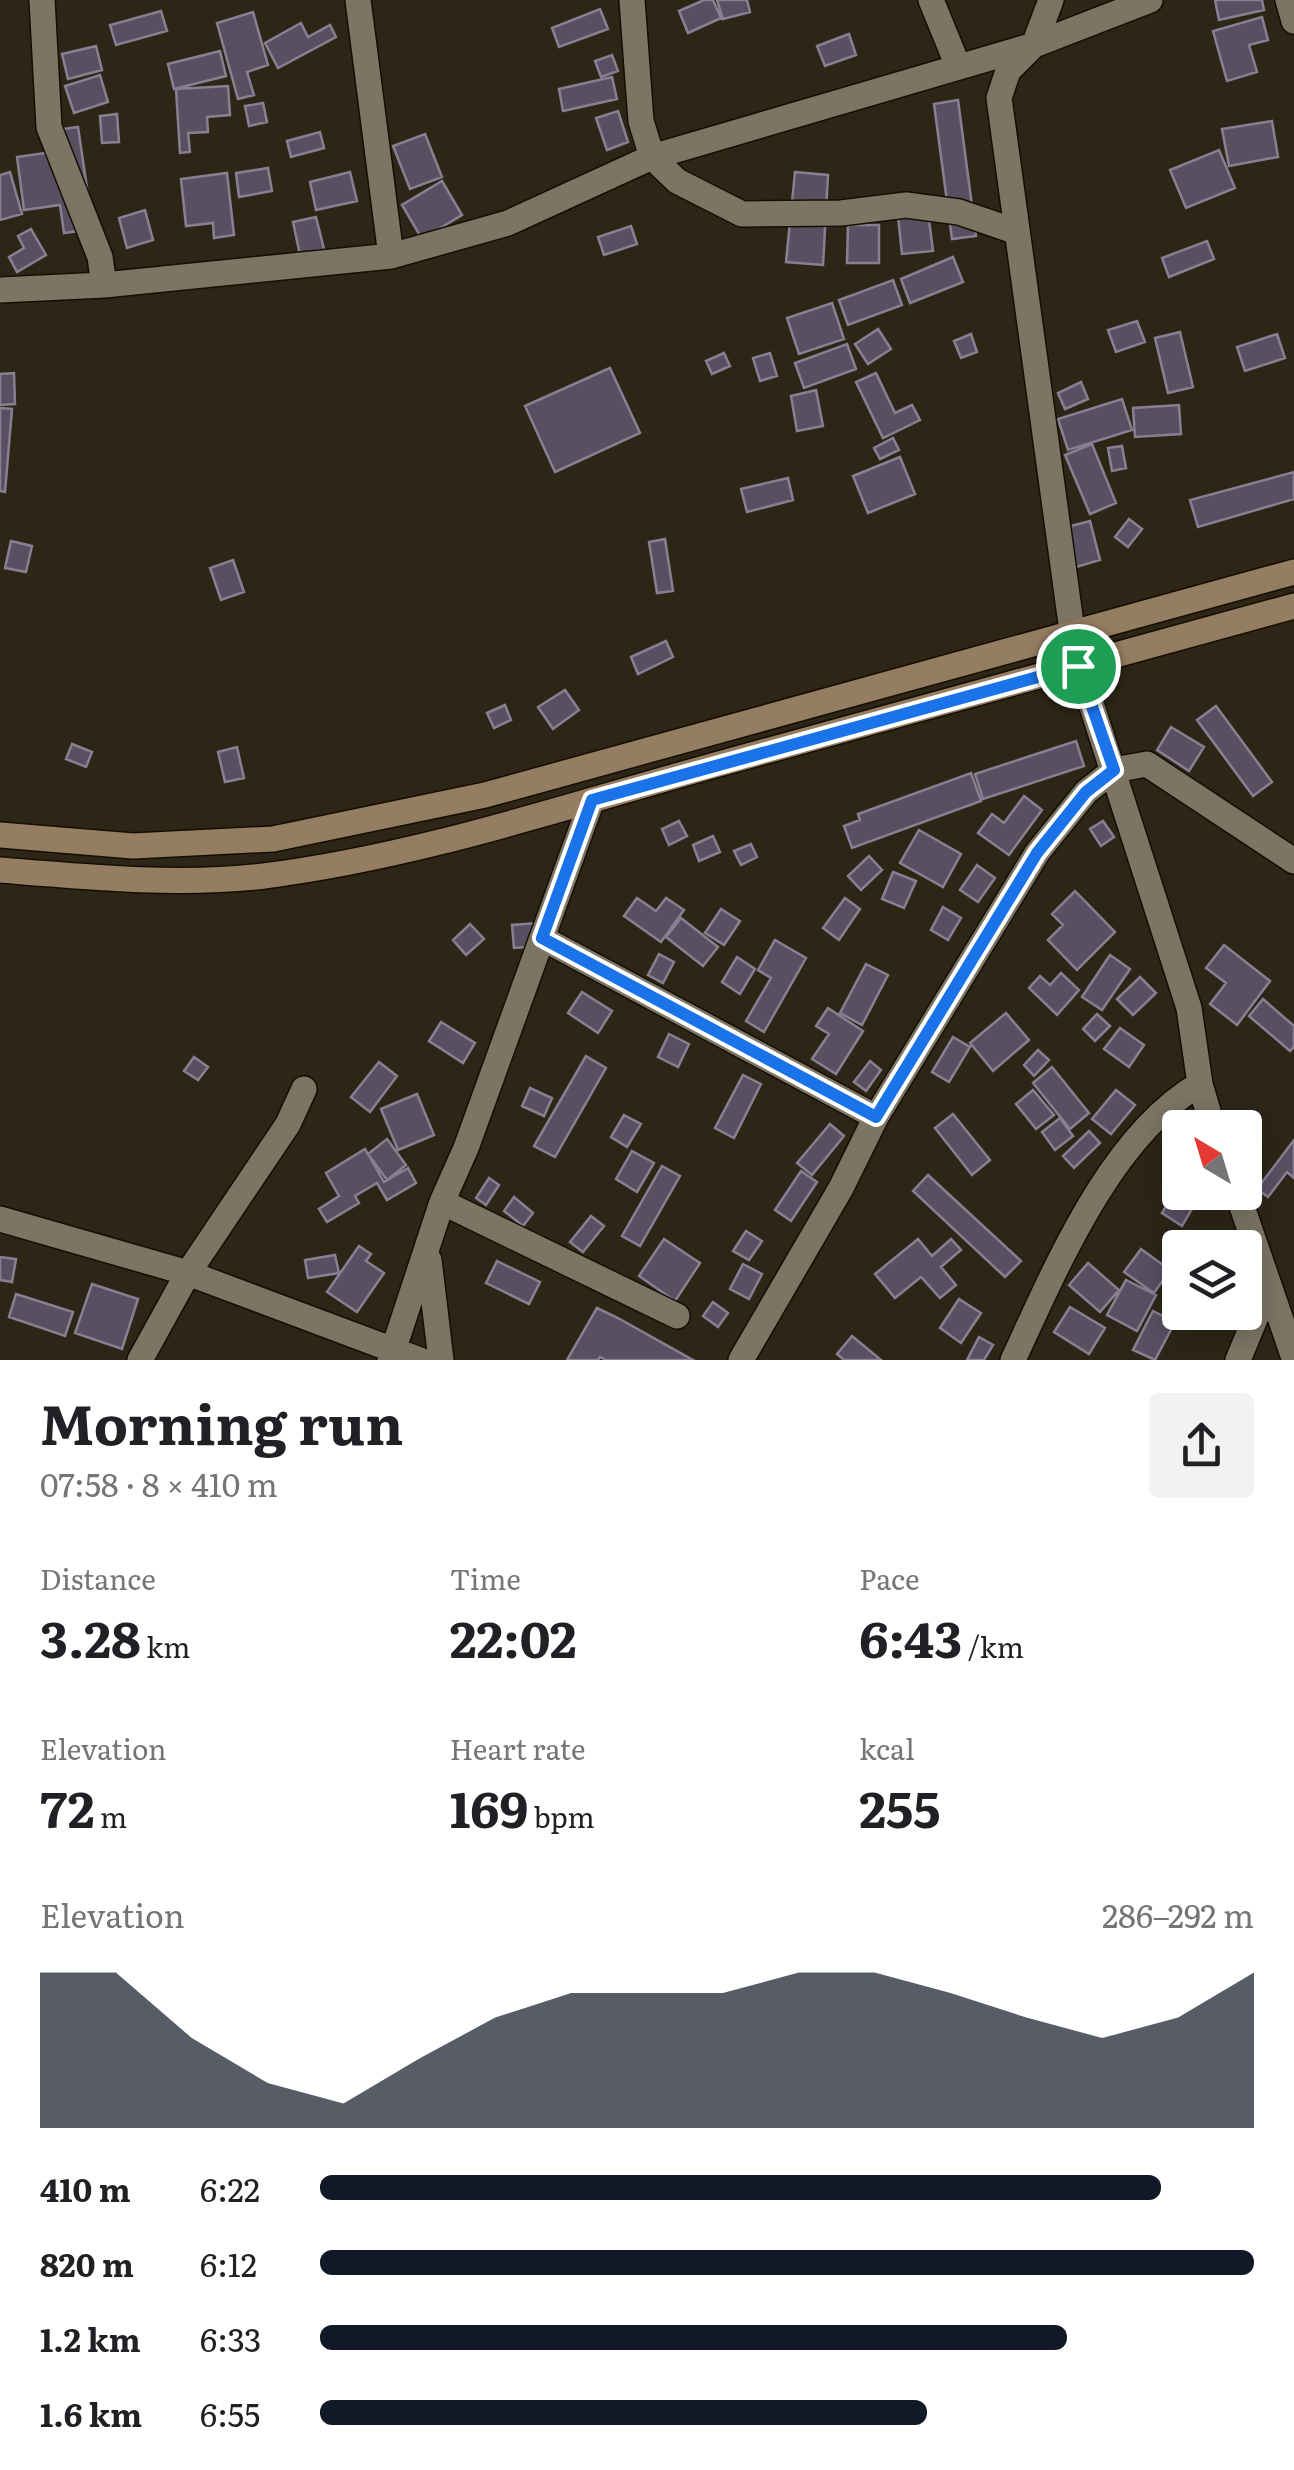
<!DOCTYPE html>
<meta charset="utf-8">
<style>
body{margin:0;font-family:Literata,serif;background:#f2f2f2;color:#202124;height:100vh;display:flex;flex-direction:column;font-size:38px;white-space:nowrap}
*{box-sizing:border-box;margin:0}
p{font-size:32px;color:#757577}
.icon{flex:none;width:55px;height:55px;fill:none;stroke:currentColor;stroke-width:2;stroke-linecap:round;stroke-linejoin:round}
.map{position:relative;height:1360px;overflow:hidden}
.panel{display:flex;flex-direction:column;background:#fff;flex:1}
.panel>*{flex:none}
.needle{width:65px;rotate:322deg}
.fabs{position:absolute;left:1162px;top:1110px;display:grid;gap:20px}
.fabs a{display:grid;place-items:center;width:100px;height:100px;border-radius:10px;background:#fff;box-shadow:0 5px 25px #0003;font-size:50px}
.pin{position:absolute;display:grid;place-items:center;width:85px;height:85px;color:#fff;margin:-42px;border:5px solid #fff;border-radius:50%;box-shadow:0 2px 10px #0007}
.round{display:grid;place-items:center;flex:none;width:105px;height:105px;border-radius:10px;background:#f2f2f2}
.head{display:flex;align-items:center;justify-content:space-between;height:170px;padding:0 40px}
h1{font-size:55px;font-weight:700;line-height:75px}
.metrics{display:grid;grid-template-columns:repeat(3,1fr);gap:15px;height:170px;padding:10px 40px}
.metrics div{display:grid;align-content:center}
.metrics b{font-size:50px;font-weight:700}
.metrics small{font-size:28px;font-weight:400}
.metrics p{font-size:28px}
.chart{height:280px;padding:20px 40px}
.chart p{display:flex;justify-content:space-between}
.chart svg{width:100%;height:180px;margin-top:10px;fill:#111827;opacity:.7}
ul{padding:0 40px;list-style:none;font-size:32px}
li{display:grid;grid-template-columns:160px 120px 1fr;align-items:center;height:75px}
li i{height:25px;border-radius:12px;background:#111827}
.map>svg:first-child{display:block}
.building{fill:#575061;stroke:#878092;stroke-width:2.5}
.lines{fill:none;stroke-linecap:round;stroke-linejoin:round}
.minor-casing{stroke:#150f03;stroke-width:28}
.secondary-casing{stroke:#150f03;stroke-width:28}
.minor{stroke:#7c7564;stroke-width:25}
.secondary{stroke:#957d62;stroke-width:25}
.route-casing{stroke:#fff;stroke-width:20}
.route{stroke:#1a73e8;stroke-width:12}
</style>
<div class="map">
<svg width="1294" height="1360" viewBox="0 0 1294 1360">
<rect width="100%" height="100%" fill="#2d2617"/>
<path class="building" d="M704,0H713L721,18L688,33L679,11Z
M717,0H747L750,12L723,19Z
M1215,0H1262L1264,10L1219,20Z
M600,9L608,29L559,47L552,28Z
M161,11L167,31L116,45L110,25Z
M253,12L268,65L247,72L254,95L238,99L217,23Z
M1262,17L1268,40L1249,45L1257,72L1227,81L1213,31Z
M301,23L308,37L330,25L336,37L278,68L265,43Z
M849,34L856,55L825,66L817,46Z
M96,46L102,70L68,79L62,54Z
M220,51L226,76L174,89L168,64Z
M612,55L618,71L601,77L595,61Z
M100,75L108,102L74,113L65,86Z
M612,77L617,99L563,111L559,89Z
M228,86L230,115L207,117L208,132L188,133L190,152L180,153L176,89Z
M958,100L976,236L952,239L934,104Z
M958,100L976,236L952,239L934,104Z
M263,103L267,122L249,126L245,106Z
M618,111L628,142L607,150L596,118Z
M117,114L119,142L102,143L100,116Z
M1272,121L1278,157L1229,166L1222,129Z
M78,127L93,229L64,233L60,205L24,210L17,157L59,151L56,130Z
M320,132L324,148L291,157L287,141Z
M425,134L442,177L410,189L393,146Z
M1219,150L1235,188L1186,208L1170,170Z
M268,168L272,191L239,197L236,173Z
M10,172L22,214L0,220V175Z
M350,172L357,201L316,210L310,182Z
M795,172L828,175L823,265L786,262Z
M795,172L828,175L823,265L786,262Z
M227,173L234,235L214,238L213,223L186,226L181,179Z
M442,181L462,215L422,239L402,205Z
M145,210L153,240L127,248L119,218Z
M928,212L933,251L902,254L898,216Z
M316,217L324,249L300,255L293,222Z
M848,225H879V263H847Z
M848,225H879V263H847Z
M631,226L637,244L604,255L598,237Z
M31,229L46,255L17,272L9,257L24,248L18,236Z
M1207,241L1214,259L1169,277L1162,258Z
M953,257L963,282L910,303L901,279Z
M893,280L902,305L848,325L839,300Z
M832,303L844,339L799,354L787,318Z
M1137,321L1145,342L1116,352L1108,330Z
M878,329L891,349L868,364L855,344Z
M1180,332L1193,387L1168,393L1155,338Z
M971,334L977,352L961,358L954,341Z
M1277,334L1285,358L1245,371L1237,347Z
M847,344L856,369L804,388L795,363Z
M724,353L730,366L712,374L706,361Z
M724,353L730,366L712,374L706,361Z
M770,353L777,376L760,381L753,358Z
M610,368L640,433L555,472L525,406Z
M610,368L640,433L555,472L525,406Z
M14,373L15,404L0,405V374Z
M876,373L895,413L912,405L920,420L883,438L856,382Z
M1081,382L1088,399L1065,409L1058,393Z
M816,390L823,426L797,431L791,396Z
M1122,399L1132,430L1068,450L1058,419Z
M1179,405L1181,434L1135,437L1133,408Z
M0,408L12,409L5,492L0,491Z
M893,438L899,450L880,459L874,448Z
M1092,444L1116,503L1090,514L1065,455Z
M1122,446L1126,468L1112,471L1108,448Z
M900,457L915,494L868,513L853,476Z
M1294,472V499L1198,527L1190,500Z
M788,478L793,500L747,512L741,489Z
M1129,519L1142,529L1128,547L1115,537Z
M1090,521L1100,560L1073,568L1063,528Z
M665,539L673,591L657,593L649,542Z
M11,541L32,546L26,572L5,568Z
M233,560L244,592L221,600L210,568Z
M666,641L673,657L638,674L631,657Z
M565,690L579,710L553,729L538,707Z
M505,705L511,720L494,728L487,713Z
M1216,706L1272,782L1253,796L1197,720Z
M1171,727L1204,747L1189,771L1157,750Z
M1076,741L1084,766L983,799L975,774Z
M72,744L92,752L86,767L66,759Z
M237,747L244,778L225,782L218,752Z
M971,773L981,801L852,848L844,826L860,820L858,814Z
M1024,796L1042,810L1009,855L978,833L992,814L1004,823Z
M679,821L687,836L669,845L662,829Z
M1103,821L1114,837L1101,846L1090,829Z
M919,830L961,854L943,887L900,863Z
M713,836L720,852L699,861L693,845Z
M751,844L757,857L741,865L734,851Z
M869,856L882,870L861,890L848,876Z
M977,865L995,878L978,902L960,890Z
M893,872L916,881L904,908L882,899Z
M1075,891L1115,932L1077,970L1048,940L1063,925L1052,914Z
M637,898L656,911L666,898L684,910L661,942L624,916Z
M845,898L860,909L839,940L823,928Z
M943,907L961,918L948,940L931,930Z
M721,909L740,921L724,945L705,933Z
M681,918L718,947L703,966L666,937Z
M537,923L539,946L514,948L512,925Z
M470,924L484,939L466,955L453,940Z
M775,940L806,958L764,1032L746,1021L771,978L758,970Z
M1224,945L1270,981L1237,1025L1210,1004L1226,983L1206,968Z
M659,954L674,962L663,983L648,975Z
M1110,955L1130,969L1102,1010L1082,997Z
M737,957L755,969L740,994L722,982Z
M866,964L888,975L862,1025L840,1013Z
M1061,973L1079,990L1057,1015L1029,988L1040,976L1050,985Z
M1140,977L1156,993L1133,1015L1117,999Z
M582,992L612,1011L598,1033L568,1013Z
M1263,999L1294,1026V1047L1290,1051L1249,1016Z
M828,1008L863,1031L836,1074L812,1059L829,1034L816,1026Z
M1006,1013L1029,1040L993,1071L970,1043Z
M1097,1014L1110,1026L1095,1041L1083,1029Z
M441,1022L475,1043L463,1063L429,1041Z
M1120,1028L1144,1045L1129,1067L1104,1049Z
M669,1034L689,1044L678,1067L658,1057Z
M953,1037L970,1047L949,1082L932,1072Z
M1038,1050L1049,1060L1034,1076L1024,1065Z
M586,1056L606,1068L555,1157L534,1146Z
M194,1057L208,1067L198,1080L184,1071Z
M870,1061L881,1070L866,1091L854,1082Z
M379,1062L397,1076L370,1112L351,1097Z
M1052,1067L1089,1113L1070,1129L1033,1083Z
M743,1075L761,1084L734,1138L715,1128Z
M530,1088L552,1098L544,1116L522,1106Z
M1033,1090L1054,1115L1036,1129L1016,1104Z
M1116,1090L1135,1105L1111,1134L1092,1119Z
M417,1094L434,1135L398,1150L381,1109Z
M953,1114L990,1160L972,1175L935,1128Z
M624,1115L641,1124L627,1147L611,1137Z
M1060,1118L1073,1136L1055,1150L1042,1132Z
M830,1124L844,1136L812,1175L797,1163Z
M1089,1131L1100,1143L1074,1168L1063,1156Z
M387,1139L406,1165L387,1180L368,1154Z
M1294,1140V1178L1287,1172L1268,1197L1257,1189Z
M365,1149L384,1182L408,1168L416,1183L387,1200L377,1183L355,1196L359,1203L327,1222L319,1209L339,1196L326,1173Z
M632,1151L654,1163L637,1192L616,1179Z
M662,1166L680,1176L640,1246L622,1236Z
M801,1171L817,1182L791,1221L775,1210Z
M928,1175L1021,1261L1005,1277L913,1191Z
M489,1178L499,1185L486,1205L476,1198Z
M1180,1183V1192H1202L1182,1226L1162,1213Z
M514,1197L533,1213L523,1226L504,1211Z
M591,1216L604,1226L583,1252L570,1242Z
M746,1231L762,1241L749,1260L733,1251Z
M664,1239L700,1263L675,1301L639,1276Z
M918,1239L932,1256L951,1239L961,1250L941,1267L956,1285L940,1298L921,1277L895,1298L875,1274Z
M359,1246L371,1254L366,1261L384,1273L357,1312L327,1292Z
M1141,1249L1170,1270L1154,1293L1124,1272Z
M335,1255L339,1273L308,1278L305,1260Z
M0,1257L16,1259L12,1282L0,1280Z
M497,1261L540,1282L529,1304L486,1283Z
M1088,1263L1119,1290L1100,1312L1069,1285Z
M743,1264L762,1274L749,1299L730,1289Z
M1126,1280L1156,1295L1137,1331L1107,1315Z
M92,1284L138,1299L122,1349L75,1333Z
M16,1294L73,1312L65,1336L9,1317Z
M959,1299L981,1313L961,1343L940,1328Z
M713,1302L728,1313L718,1327L703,1316Z
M1070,1307L1105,1328L1089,1354L1054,1332Z
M597,1308L618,1318L693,1360H606L600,1357L598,1360H567Z
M1153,1311L1175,1322L1155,1360L1133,1350Z
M852,1336L881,1360H844L837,1354Z
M979,1337L993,1345L984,1360H967Z"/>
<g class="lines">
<defs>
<path id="minor" d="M42,0L49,127L100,257L104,285
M358,0L391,256
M632,0L641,121L652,157L677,181L742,214L841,213L906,205L959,212L1017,232
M931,0L958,66
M1051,0L1034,45L1008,71L999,98L1072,631L1079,666L1189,1008L1200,1084L1213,1128
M1288,0L1294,21
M0,290L104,285L391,256L508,223L652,157L1034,45L1150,0
M542,938L876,1117
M1237,1192L1269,1285L1238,1360
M442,1202L677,1316
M0,1219L188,1273L420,1360
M429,1260L441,1360
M1269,1285L1294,1358
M140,1360L188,1273L288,1124L304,1089
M390,1360L442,1202L466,1148L592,800
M741,1360L841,1188L876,1117L1037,853L1086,792L1114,770L1147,764L1294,861
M1013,1360C1056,1268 1110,1136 1200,1084"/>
<path id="secondary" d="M0,835L133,846L273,839L485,795L1294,572
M0,870C85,877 180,886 264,876C422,856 572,804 726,762C915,710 1105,658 1294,606"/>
</defs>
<use href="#minor" class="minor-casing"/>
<use href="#secondary" class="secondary-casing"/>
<use href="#minor" class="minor"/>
<use href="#secondary" class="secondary"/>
</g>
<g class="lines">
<defs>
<path id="route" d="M1078,666L1114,770L1086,792L1037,853L876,1117L542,938L592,800Z"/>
</defs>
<use href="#route" class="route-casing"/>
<use href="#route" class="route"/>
</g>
</svg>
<div class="fabs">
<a><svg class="needle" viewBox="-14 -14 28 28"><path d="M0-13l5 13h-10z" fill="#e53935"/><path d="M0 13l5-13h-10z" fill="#757577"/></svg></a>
<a><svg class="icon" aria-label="layers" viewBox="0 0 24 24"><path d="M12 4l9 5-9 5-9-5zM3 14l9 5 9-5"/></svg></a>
</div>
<div class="pin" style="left:1078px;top:666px;background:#1e9e55"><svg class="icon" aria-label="arrive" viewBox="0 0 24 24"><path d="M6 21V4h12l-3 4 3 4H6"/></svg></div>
</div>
<section class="panel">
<div class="head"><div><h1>Morning run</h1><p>07:58 · 8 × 410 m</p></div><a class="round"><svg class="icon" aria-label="share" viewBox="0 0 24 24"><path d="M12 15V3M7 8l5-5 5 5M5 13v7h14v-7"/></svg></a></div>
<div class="metrics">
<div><p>Distance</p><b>3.28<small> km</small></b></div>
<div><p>Time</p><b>22:02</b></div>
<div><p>Pace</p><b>6:43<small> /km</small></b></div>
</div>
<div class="metrics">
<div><p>Elevation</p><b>72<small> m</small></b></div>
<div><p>Heart rate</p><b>169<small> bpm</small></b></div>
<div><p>kcal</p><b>255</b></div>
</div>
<div class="chart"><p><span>Elevation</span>286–292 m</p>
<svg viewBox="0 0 160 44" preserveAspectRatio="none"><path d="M0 44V6L10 6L20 22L30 33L40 38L50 27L60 17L70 11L80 11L90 11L100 6L110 6L120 11L130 17L140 22L150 17L160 6V44z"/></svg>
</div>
<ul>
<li><b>410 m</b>6:22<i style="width:90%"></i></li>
<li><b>820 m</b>6:12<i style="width:100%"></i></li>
<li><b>1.2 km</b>6:33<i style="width:80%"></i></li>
<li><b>1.6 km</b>6:55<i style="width:65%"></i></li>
</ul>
</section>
